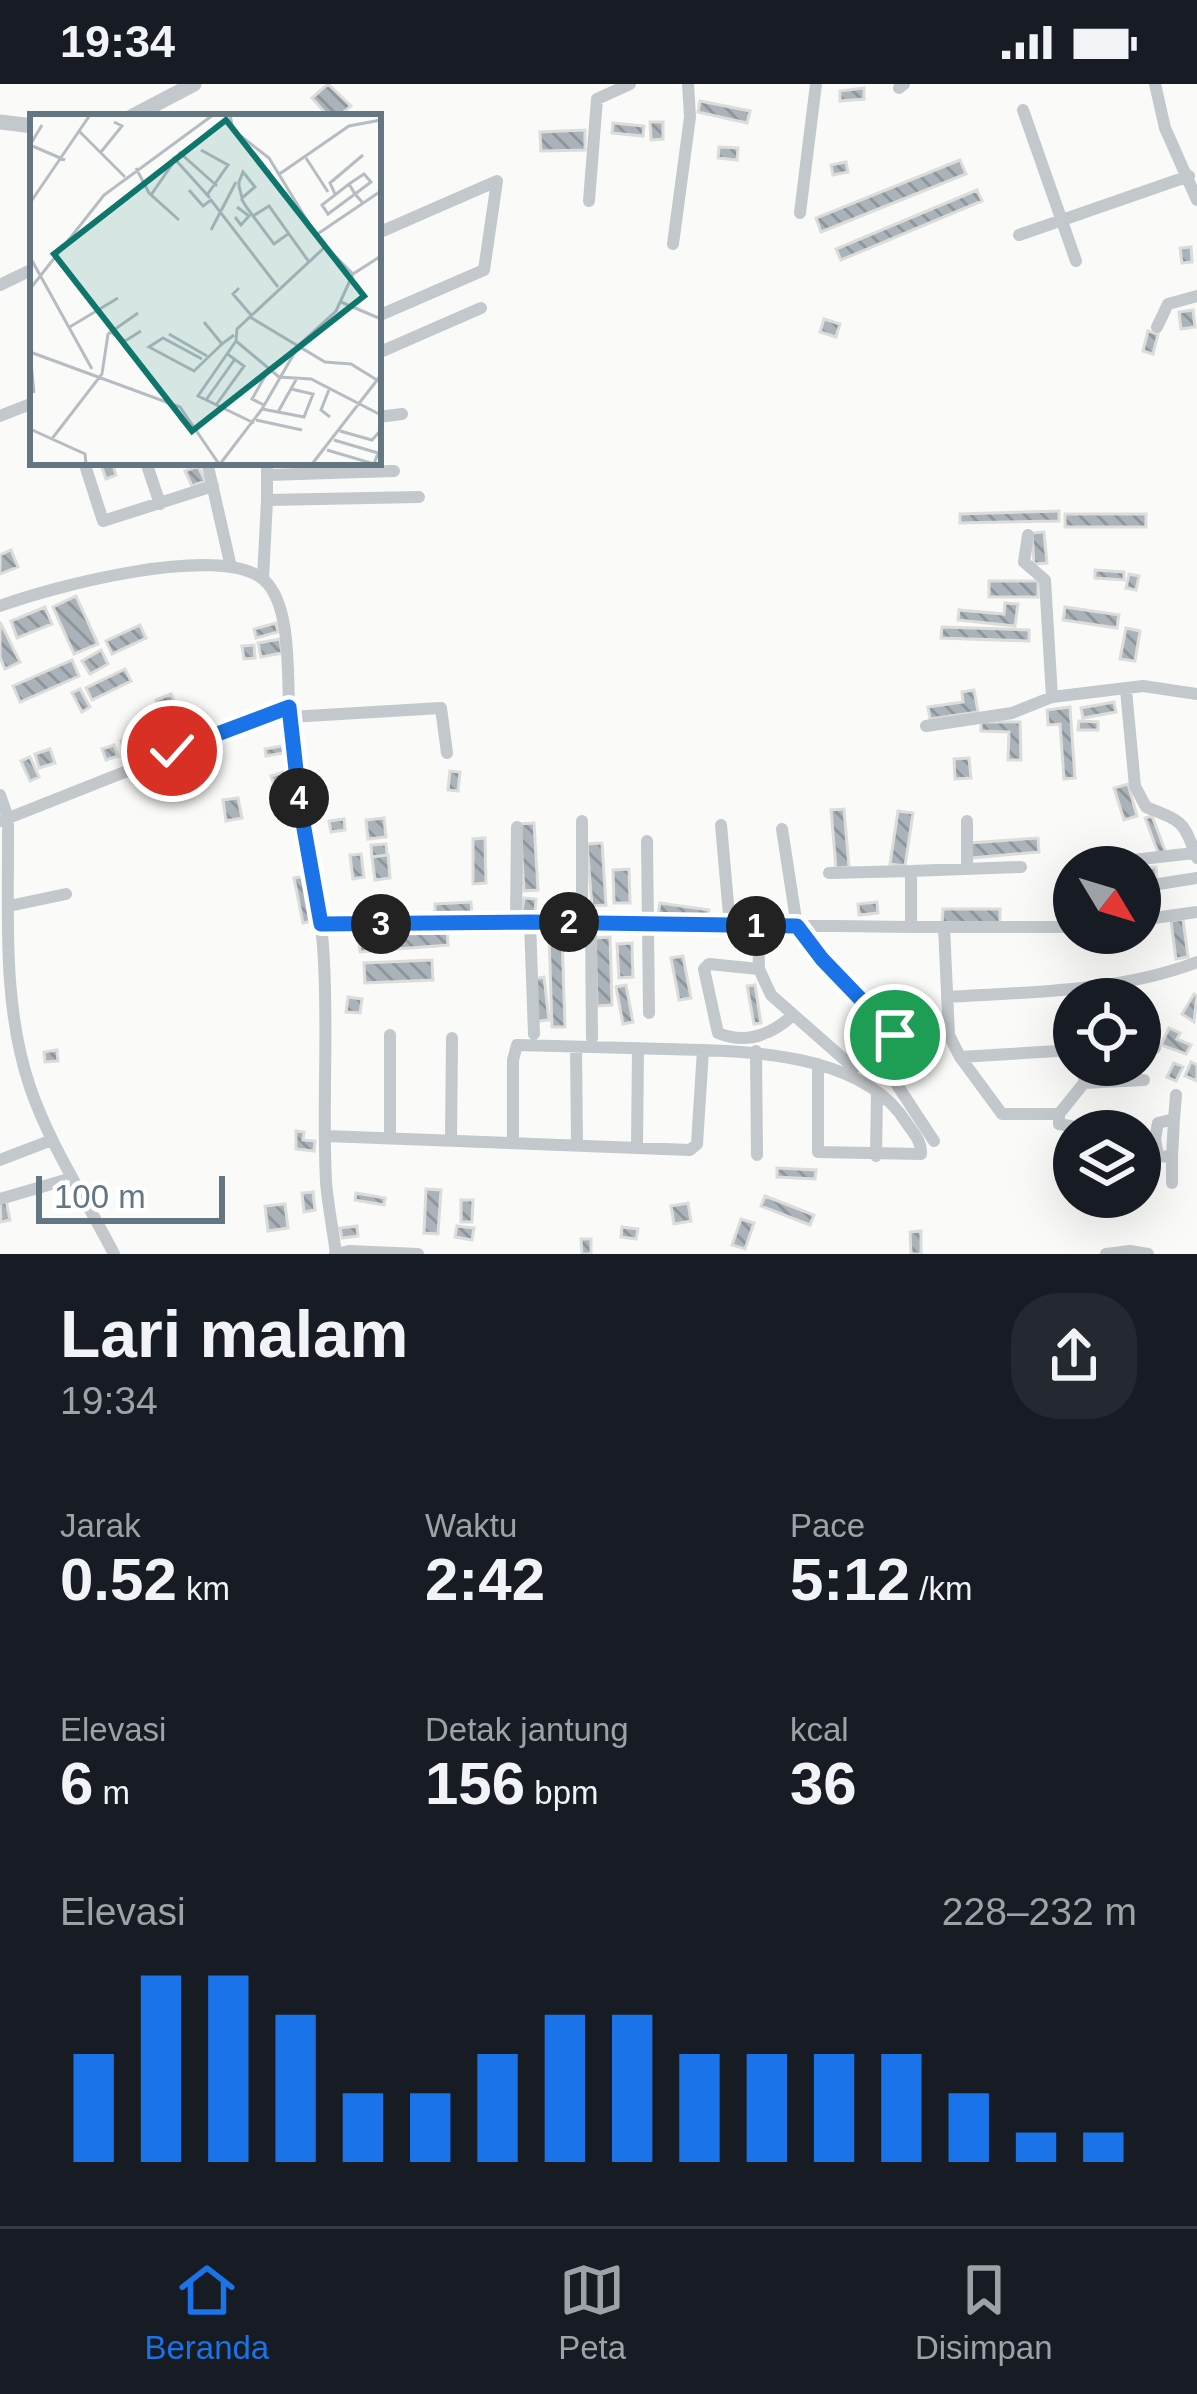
<!DOCTYPE html>
<html lang="id">
<meta charset="utf-8">
<style>
body{margin:0;font-family:Arial,sans-serif;background:#242831;color:#f1f3f6;height:100vh;display:flex;flex-direction:column;font-size:45px;white-space:nowrap}
*{box-sizing:border-box;margin:0}
p{font-size:39px;color:#9ea1a6}
.icon{flex:none;width:66px;height:66px;fill:none;stroke:currentColor;stroke-width:2;stroke-linecap:round;stroke-linejoin:round}
.map{position:relative;height:1170px;overflow:hidden}
.details{display:flex;flex-direction:column;background:#171b24;flex:1}
.details>*{flex:none}
.needle{width:78px;rotate:128deg}
.buttons{position:absolute;left:1053px;top:762px;display:grid;gap:24px}
.buttons a{display:grid;place-items:center;width:108px;height:108px;border-radius:50%;background:#171b24;box-shadow:0 12px 48px #0002;font-size:60px}
.scale{position:absolute;left:36px;bottom:30px;width:189px;box-sizing:border-box;padding-left:12px;border:6px solid #657683;border-top:0;font-size:33px;line-height:42px;white-space:nowrap;color:#657683;-webkit-text-stroke:9px #fff;paint-order:stroke}
.pin{position:absolute;display:grid;place-items:center;width:102px;height:102px;color:#fff;margin:-51px;border:6px solid #fff;border-radius:50%;box-shadow:0 3px 12px #0007}
.km{position:absolute;width:60px;height:60px;margin:-30px;border-radius:50%;background:#222;color:#fff;font-size:33px;line-height:60px;text-align:center}
.round{display:grid;place-items:center;flex:none;width:126px;height:126px;border-radius:48px;background:#242831}
.head{display:flex;align-items:center;justify-content:space-between;height:204px;padding:0 60px}
h1{font-size:66px;font-weight:800;line-height:90px}
.metrics{display:grid;grid-template-columns:repeat(3,1fr);gap:18px;height:204px;padding:12px 60px}
.metrics div{display:grid;align-content:center}
.metrics b{font-size:60px;font-weight:800}
.metrics small{font-size:33px;font-weight:400}
.metrics p{font-size:33px}
.chart{height:336px;padding:24px 60px}
.chart p{display:flex;justify-content:space-between}
.chart svg{width:100%;height:216px;margin-top:12px;stroke:#1a73e8;stroke-width:6}
.status{display:flex;justify-content:space-between;align-items:center;height:84px;padding:0 60px;background:#171b24;direction:ltr}
.status svg{height:33px;fill:currentColor}
.dock{display:flex;justify-content:space-around;align-items:center;height:168px;border-top:3px solid #363941;background:#171b24;font-size:33px;color:#9ea1a6}
.dock a{display:grid;justify-items:center;gap:6px}
.dock .current{color:#1a73e8}
.map>svg:first-child{display:block}
.building{fill:url(#building-back-hatch);stroke:#dcdcda;stroke-width:3}
.lines{fill:none;stroke-linecap:round;stroke-linejoin:round}
.minor{stroke:#c3c8cc;stroke-width:12}
.tertiary{stroke:#c3c8cc;stroke-width:15}
.route-casing{stroke:#fff;stroke-width:24}
.route{stroke:#1a73e8;stroke-width:15}
.inset-road{fill:none;stroke:#b5bdc2;stroke-width:3}
.view{fill:#0f766e;fill-opacity:0.15;stroke:#0f766e;stroke-width:6}
.inset-edge{fill:none;stroke:#657683;stroke-width:6}
</style>
<div class="status"><b>19:34</b><svg viewBox="0 0 49 12"><path d="M0 12V9h3v3zM5 12V6h3v6zM10 12V3h3v9zM15 12V0h3v12zM26 1h20v11H26zM47 4h2v5h-2z"/></svg></div>
<div class="map">
<svg width="1197" height="1170" viewBox="0 0 1197 1170">
<defs>
<pattern id="building-back-hatch" width="6" height="6" patternUnits="userSpaceOnUse" patternTransform="scale(3)"><rect width="6" height="6" fill="#aab3b9"/><path d="M-1 5l2 2M0 0l6 6M5-1l2 2" fill="none" stroke="#8e969c"/></pattern>
</defs>
<rect width="100%" height="100%" fill="#fafaf8"/>
<path class="building" d="M328,0L351,22L338,33H329L312,14Z
M864,4V15L840,17V7Z
M700,17L750,27L747,39L698,28Z
M650,38H663V55L651,56Z
M613,39L644,42L643,52L612,49Z
M585,46V66L541,67L540,48Z
M719,63L738,64L737,76L718,74Z
M960,76L966,90L821,148L816,134Z
M846,78L848,88L833,91L831,81Z
M977,106L982,117L841,176L836,165Z
M1191,163L1192,178L1182,179L1180,164Z
M1193,226L1195,243L1181,245L1179,228Z
M824,235L840,240L836,253L820,248Z
M1148,247L1158,250L1153,270L1143,267Z
M100,378H112L116,391L106,395Z
M198,382L205,397L192,402L185,387Z
M1059,427V437L960,439V430Z
M1065,430H1146V443H1065Z
M1044,448L1047,479L1034,480L1032,449Z
M11,466L18,483L0,490V471Z
M1095,486L1124,488V496L1095,494Z
M1129,490L1139,492L1136,506L1126,504Z
M989,497H1038V513H989Z
M76,512L98,560L74,570L53,523Z
M1005,519L1018,520L1015,542L958,536L959,526L1004,530Z
M45,523L52,540L17,554L11,537Z
M1065,523L1119,531L1117,544L1063,536Z
M0,538L20,578L5,585L0,573Z
M276,539L278,548L256,554L254,545Z
M140,541L146,554L112,570L106,557Z
M942,543L1029,546V557L941,554Z
M1126,544L1140,547L1135,577L1120,575Z
M280,555L282,569L261,573L258,559Z
M254,561L255,574L244,575L242,562Z
M101,566L108,580L90,590L82,577Z
M72,576L79,592L20,618L13,602Z
M125,585L131,597L92,616L86,604Z
M80,605L90,623L82,628L72,609Z
M974,606L978,628L930,635L928,623L963,618L962,608Z
M171,610L175,620L160,626L156,616Z
M1114,618L1116,628L1083,634L1081,624Z
M1070,623L1075,694L1064,695L1060,640L1048,641L1047,626Z
M180,632L186,649L171,655L164,637Z
M197,632L204,648L195,652L189,635Z
M1079,637L1098,638V646H1078Z
M981,638H1020L1021,676H1008L1009,648L981,647Z
M133,651L138,661L125,667L121,657Z
M114,661L118,672L106,676L102,665Z
M287,661L289,668L266,672L265,665Z
M50,665L55,679L39,684L35,670Z
M196,668L203,679L193,687L185,676Z
M30,673L39,693L30,697L21,677Z
M969,674L971,694L955,695L954,675Z
M287,687L295,714L279,718L271,692Z
M450,687L460,688L458,707L448,706Z
M1128,700L1137,732L1124,736L1114,704Z
M238,714L242,734L226,737L223,716Z
M844,725L849,783L836,784L831,726Z
M898,727L913,729L905,782L890,780Z
M1152,732L1166,769L1159,771L1145,734Z
M384,734L386,753L368,755L366,736Z
M344,735L345,746L331,748L329,737Z
M534,739L538,806L524,807L520,740Z
M485,754L486,799L473,800V755Z
M1038,754L1039,768L971,774L970,759Z
M602,759L606,821L592,822L587,760Z
M386,760L387,771L372,773L371,761Z
M361,770L364,793L353,795L350,771Z
M388,771L390,794L375,796L372,773Z
M1156,783L1157,797L1140,798V784Z
M629,785L630,819H614L613,786Z
M305,792L313,837L303,839L294,794Z
M524,814L536,815L535,828L522,827Z
M471,818L472,830L435,831V820Z
M877,818L878,829L859,831L858,820Z
M660,819L709,826L707,836L658,829Z
M943,825H1000V839H942Z
M1183,835L1188,873L1176,875L1171,837Z
M447,843L448,861L360,868L358,850Z
M562,850L565,943H552L549,851Z
M610,853L612,921L597,922L595,854Z
M632,859L633,893L619,894L617,860Z
M683,872L691,914L679,916L671,874Z
M432,876L433,896L365,899L364,879Z
M544,893L549,936L538,937L534,895Z
M626,901L633,938L623,940L616,903Z
M755,901L761,939L754,940L747,902Z
M1194,910L1197,912L1194,938L1182,930Z
M348,913L362,915L360,929L346,928Z
M1169,944L1180,949L1177,955L1191,961L1186,970L1161,961Z
M57,966L58,977L45,978L44,968Z
M1191,978L1197,981V997L1185,992Z
M1174,979L1183,983L1176,997L1167,993Z
M296,1047L304,1048L303,1056L315,1057L314,1067L296,1065Z
M777,1084L816,1086L815,1095L777,1093Z
M426,1105L441,1106L438,1150L424,1149Z
M313,1108L315,1126L304,1128L302,1109Z
M356,1109L385,1114L384,1121L355,1116Z
M765,1112L814,1131L810,1141L761,1122Z
M6,1116L10,1136L1,1138L0,1117Z
M461,1116H473L472,1138H461Z
M688,1119L691,1137L674,1140L671,1122Z
M285,1120L288,1144L268,1147L265,1122Z
M741,1135L754,1139L745,1165L732,1161Z
M357,1142L358,1152L342,1154L340,1144Z
M457,1142L474,1144L472,1156L455,1153Z
M622,1143L638,1145L636,1155L621,1153Z
M921,1147V1170H911L910,1148Z
M581,1155H591V1170H582Z"/>
<g class="lines">
<path class="minor" d="M1155,0L1165,44L1197,116
M899,4L904,0
M1023,26L1076,177
M589,117L597,15L630,0
M800,129L816,0
M378,149L497,97L484,186L378,232
M1019,151L1189,92
M673,160L690,33L688,0
M0,201L33,185
M1157,243L1168,220L1197,212
M378,269L481,224
M0,332L33,319
M378,333L402,330
M84,378L103,437L213,402
M146,378L160,420
M207,378L231,483
M267,391L394,387
M267,416V378
M1028,451L1024,478L1045,496L1052,613
M263,495L267,416L419,413
M0,522C51,503 220,458 264,496C294,523 286,600 290,637C298,712 317,786 323,862C329,940 322,1019 326,1098C328,1122 333,1146 336,1170
M1126,606L1135,702L1146,723C1184,738 1183,737 1197,774
M290,633L441,624L447,669
M926,642L1012,629L1052,613L1143,602L1197,610
M0,711L8,734C9,823 1,918 30,1003C50,1062 86,1115 114,1170
M1,737L289,623
M582,737V839
M721,741L730,842
M782,745L797,842L822,875L893,947L895,955L883,966L880,975L934,1057
M647,757L649,929
M1089,781L1194,769
M967,785V737
M829,789L911,787
M1140,803L1197,794
M9,822L66,810
M1140,836L1197,828
M516,838L517,743
M530,838L534,950
M591,839L592,954
M321,840L530,838L911,843V787L1021,783
M758,842L759,885L771,911L854,984
M911,843H1074
M944,843L949,951L960,973L1002,1030H1059L1084,999V981
M759,885L709,880L704,885L718,949C747,961 772,950 793,931
M947,913C1030,908 1119,908 1197,878
M576,963L577,1061
M1140,964H1155
M756,967L757,1071
M960,973L1074,966
M1084,999L1144,996
M1059,1030V1040L1096,1047
M326,1052L690,1066L697,1060L703,966C769,968 867,976 906,1038C913,1049 922,1057 921,1070L818,1068V980
M390,1052V951
M1140,1053L1155,1055L1158,1072L1172,1073V1099
M1155,1055L1158,1039L1174,1035L1176,1011
M451,1056L452,954
M513,1059V976L517,961L703,966
M637,1064L638,965
M876,1072L877,1008
M1172,1073L1174,1035
M0,1076L52,1056
M0,1115L72,1094
M335,1170L349,1167L418,1170
M1106,1170L1130,1167L1148,1170"/>
<path class="tertiary" d="M131,33L194,0
M0,38L33,42"/>
</g>
<g class="lines">
<defs>
<path id="route" d="M172,667L289,623L300,722L321,840L530,838L797,842L822,875L895,951"/>
</defs>
<use href="#route" class="route-casing"/>
<use href="#route" class="route"/>
</g>
<g transform="translate(30 30)">
<rect width="351" height="351" fill="#fafaf8"/>
<path class="inset-road" d="M200,1L203,16L239,44L289,126L323,160M12,11L0,31L35,46M50,18L95,63M171,36L198,51L177,81M71,38L92,12L84,8M143,43L180,84M276,44L298,78M106,54L119,79L149,106M248,61L319,12L351,6M319,70L334,60L341,68L325,80L298,100L292,91L319,70L325,80L332,88M159,76L173,92L181,86L248,173M305,80L300,69L333,41M121,81L150,39L187,72M212,84L225,73L213,58L209,68V72L212,84V86L217,94L223,102L239,92L279,148M0,89L60,1M223,102L244,130L258,120M205,103L211,111L219,102L207,93M181,116L206,68M286,121L351,77M295,133L207,215L206,227L249,263L281,265L351,301M0,143L62,255M209,174L203,180L221,201M0,175L74,81L183,1M311,188L351,205M220,203L295,248L321,250L347,266M174,208L192,230L204,221M38,214L88,184M80,218L95,227L111,217M139,220L177,242M206,227L168,282L224,309M0,238L150,293L189,350M0,238L4,279M172,245L133,224L119,233L164,257L192,230M300,273L291,296L300,303M176,286L205,245M186,291L214,252L196,239M234,291L222,285L238,257M232,295L269,231L306,197L323,160L351,142M248,298L274,303L283,280L261,275M226,306L272,316M0,315L55,340L56,350M310,317L342,326L351,316M21,326L72,260L78,220L108,199M304,326L348,339M297,336L344,350L348,339M190,350L232,295L248,298L267,264M282,350L351,261"/>
<path class="view" d="M196,6L334,182L162,317L24,140Z"/>
<rect width="351" height="351" class="inset-edge"/>
</g>
</svg>
<div class="buttons">
<a><svg class="needle" viewBox="-14 -14 28 28"><path d="M0-13l5 13h-10z" fill="#e53935"/><path d="M0 13l5-13h-10z" fill="#9ea1a6"/></svg></a>
<a><svg class="icon" aria-label="locate" viewBox="0 0 24 24"><circle cx="12" cy="12" r="6"/><path d="M12 2v4M12 18v4M2 12h4M18 12h4"/></svg></a>
<a><svg class="icon" aria-label="layers" viewBox="0 0 24 24"><path d="M12 4l9 5-9 5-9-5zM3 14l9 5 9-5"/></svg></a>
</div>
<div class="scale">100 m</div>
<div class="pin" style="left:895px;top:951px;background:#1e9e55"><svg class="icon" aria-label="arrive" viewBox="0 0 24 24"><path d="M6 21V4h12l-3 4 3 4H6"/></svg></div>
<div class="pin" style="left:172px;top:667px;background:#d93025"><svg class="icon" aria-label="check" viewBox="0 0 24 24"><path d="M5 12l5 5 9-10"/></svg></div>
<b class="km" style="left:756px;top:842px">1</b>
<b class="km" style="left:569px;top:838px">2</b>
<b class="km" style="left:381px;top:840px">3</b>
<b class="km" style="left:299px;top:714px">4</b>
</div>
<section class="details">
<div class="head"><div><h1>Lari malam</h1><p>19:34</p></div><a class="round"><svg class="icon" aria-label="share" viewBox="0 0 24 24"><path d="M12 15V3M7 8l5-5 5 5M5 13v7h14v-7"/></svg></a></div>
<div class="metrics">
<div><p>Jarak</p><b>0.52<small> km</small></b></div>
<div><p>Waktu</p><b>2:42</b></div>
<div><p>Pace</p><b>5:12<small> /km</small></b></div>
</div>
<div class="metrics">
<div><p>Elevasi</p><b>6<small> m</small></b></div>
<div><p>Detak jantung</p><b>156<small> bpm</small></b></div>
<div><p>kcal</p><b>36</b></div>
</div>
<div class="chart"><p><span>Elevasi</span>228–232 m</p>
<svg viewBox="0 0 160 44" preserveAspectRatio="none"><path d="M5 44V22M15 44V6M25 44V6M35 44V14M45 44V30M55 44V30M65 44V22M75 44V14M85 44V14M95 44V22M105 44V22M115 44V22M125 44V22M135 44V30M145 44V38M155 44V38"/></svg>
</div>
</section>
<nav class="dock">
<a class="current"><svg class="icon" aria-label="home" viewBox="0 0 24 24"><path d="M3 11l9-7 9 7M6 9v11h12V9"/></svg>Beranda</a>
<a><svg class="icon" aria-label="map" viewBox="0 0 24 24"><path d="M3 6l6-2 6 2 6-2v14l-6 2-6-2-6 2zM9 4v14M15 6v14"/></svg>Peta</a>
<a><svg class="icon" aria-label="saved" viewBox="0 0 24 24"><path d="M7 4h10v16l-5-4-5 4z"/></svg>Disimpan</a>
</nav>
